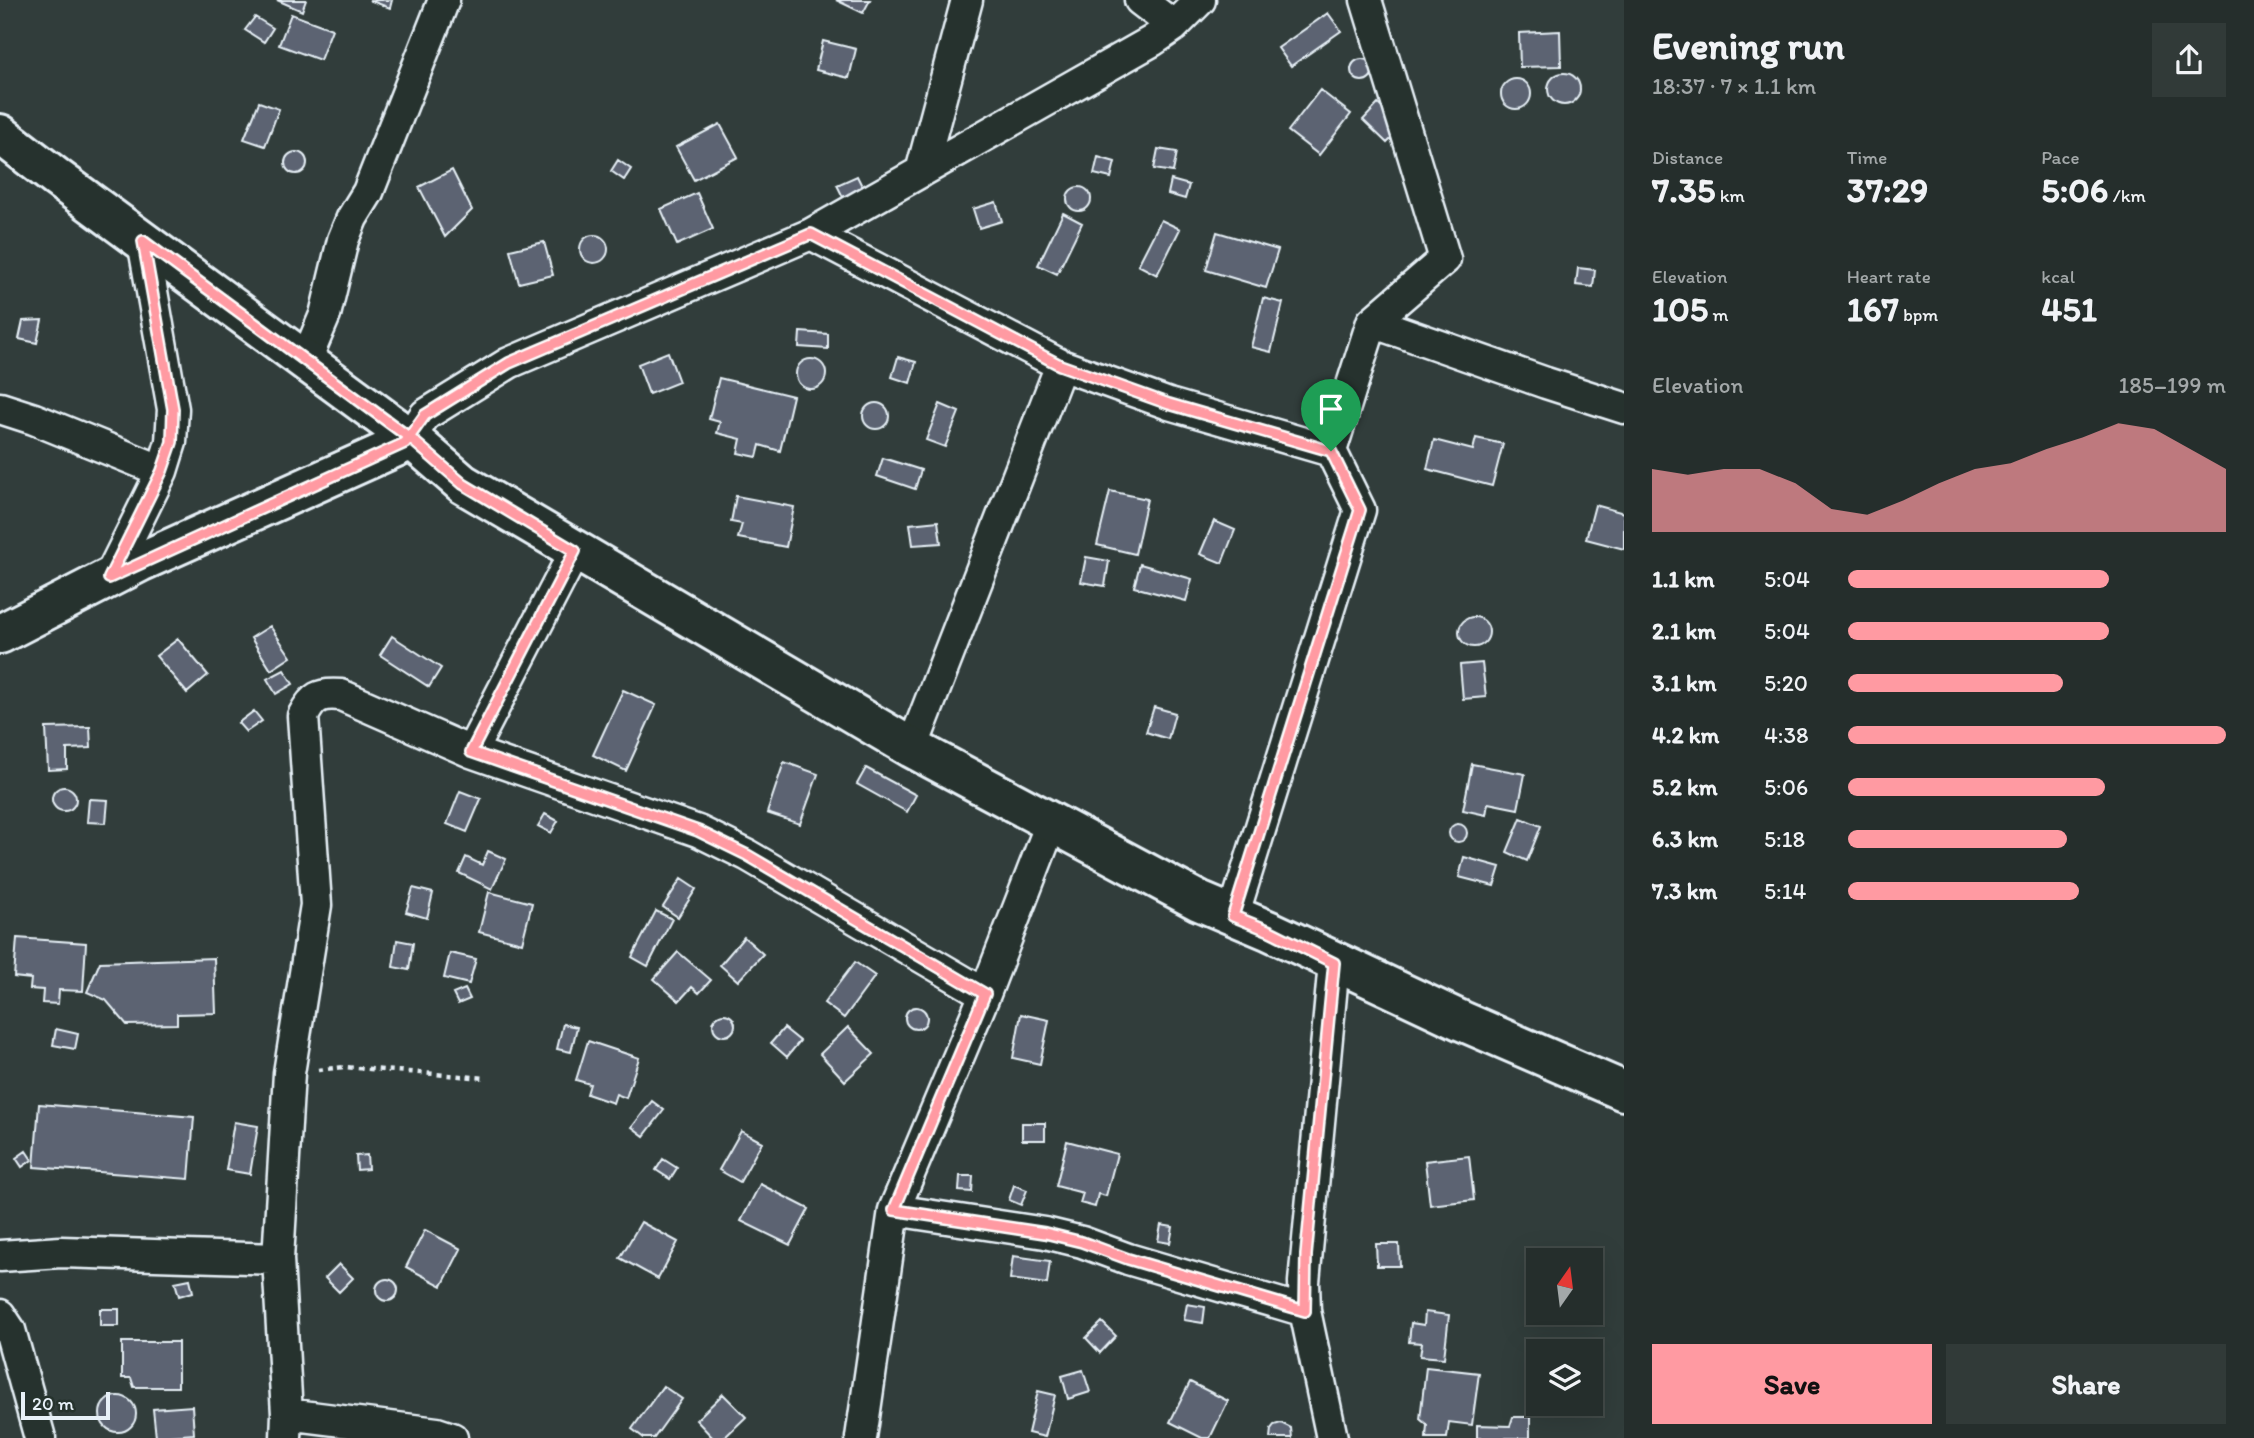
<!DOCTYPE html>
<meta charset="utf-8">
<style>
body{margin:0;font-family:Itim,sans-serif;background:#313a38;color:#f1f3f6;height:100vh;display:flex;flex-direction:column;font-size:26px;white-space:nowrap}
*{box-sizing:border-box;margin:0}
p{font-size:23px;color:#a3a8a9}
.icon{flex:none;width:38px;height:38px;fill:none;stroke:currentColor;stroke-width:2;stroke-linecap:round;stroke-linejoin:round}
.map{position:relative;flex:1;overflow:hidden}
.sheet{display:flex;flex-direction:column;background:#252e2c;width:630px}
.sheet>*{flex:none}
.needle{width:46px;rotate:14deg}
.buttons{position:absolute;left:1526px;top:1248px;display:grid;gap:14px}
.buttons a{display:grid;place-items:center;width:77px;height:77px;border-radius:0px;background:#252e2c;box-shadow:0 7px 28px #0002,0 0 0 2px #424a48;font-size:35px}
.scale{position:absolute;left:21px;bottom:18px;width:89px;box-sizing:border-box;padding-left:7px;border:4px solid #e8f1f8;border-top:0;font-size:19px;line-height:24px;white-space:nowrap;color:#e8f1f8;-webkit-text-stroke:5px #26332d;paint-order:stroke}
.pin{position:absolute;display:grid;place-items:center;width:60px;height:60px;color:#fff;margin:-72px -30px;border-radius:50% 50% 50% 0;rotate:-45deg;box-shadow:0 0 7px #0007}
.pin .icon{rotate:45deg}
.round{display:grid;place-items:center;flex:none;width:74px;height:74px;border-radius:0px;background:#313a38}
.summary{display:flex;align-items:center;justify-content:space-between;height:119px;padding:0 28px}
h1{font-size:38px;font-weight:800;line-height:52px}
.stats{display:grid;grid-template-columns:repeat(3,1fr);gap:10px;height:119px;padding:7px 28px}
.stats div{display:grid;align-content:center}
.stats b{font-size:35px;font-weight:800}
.stats small{font-size:19px;font-weight:400}
.stats p{font-size:19px}
.chart{height:196px;padding:14px 28px}
.chart p{display:flex;justify-content:space-between}
.chart svg{width:100%;height:126px;margin-top:7px;fill:#ff9aa2;opacity:.7}
.primary-button{display:flex;gap:14px;margin-top:auto;padding:14px 28px}
.primary-button a{flex:1;height:80px;border-radius:0px;background:#ff9aa2;color:#111;font-size:28px;font-weight:800;line-height:80px;text-align:center}
.primary-button a+a{background:#313a38;color:#f1f3f6}
ul{padding:0 28px;list-style:none;font-size:23px}
li{display:grid;grid-template-columns:112px 84px 1fr;align-items:center;height:52px}
li i{height:18px;border-radius:9px;background:#ff9aa2}
main{display:flex;flex:1;min-height:0}
.map>svg:first-child{display:block}
.building{fill:#5b6472;stroke:#e8f1f8;stroke-width:2}
.lines{fill:none;stroke-linecap:round;stroke-linejoin:round}
.street-casing{stroke:#e8f1f8;stroke-width:35}
.secondary-casing{stroke:#e8f1f8;stroke-width:44}
.path{stroke:#e8f1f8;stroke-width:4.5;stroke-dasharray:5 5;stroke-linecap:butt}
.street{stroke:#26332d;stroke-width:30}
.secondary{stroke:#26332d;stroke-width:38}
.route-casing{stroke:#fff;stroke-width:14}
.route{stroke:#ff9aa2;stroke-width:9}
</style>
<main>
<div class="map">
<svg width="1624" height="1438" viewBox="0 0 1624 1438">
<rect width="100%" height="100%" fill="#313d3b"/>
<filter id="ink" filterUnits="userSpaceOnUse"><feTurbulence type="fractalNoise" baseFrequency=".0143" numOctaves="2"/><feDisplacementMap in="SourceGraphic" scale="14" xChannelSelector="R" yChannelSelector="G"/><feConvolveMatrix kernelMatrix="1 2 1 2 8 2 1 2 1" color-interpolation-filters="sRGB"/></filter>
<g filter="url(#ink)">
<path class="building" d="M277,0H306L302,11Z
M369,0H392L390,8Z
M836,0H870L863,13Z
M1328,13L1341,31L1291,66L1278,48Z
M291,14L332,29L320,60L279,45Z
M255,17L273,28L264,42L245,30Z
M1560,31L1561,66L1520,67L1519,33Z
M823,41L856,49L849,78L816,70Z
M1351 70a11 11 0 1 1 22 0a11 11 0 1 1-22 0Z
M1548 89a16 16 0 1 1 32 0a16 16 0 1 1-32 0Z
M1501 94a15 15 0 1 1 30 0a15 15 0 1 1-30 0Z
M1320,90L1351,114L1319,155L1288,131Z
M259,102L279,109L265,146L244,139Z
M1378,104L1402,128L1387,143L1363,120Z
M720,124L738,157L694,180L676,147Z
M1158,149L1177,152L1173,172L1154,169Z
M285 163a11 11 0 1 1 22 0a11 11 0 1 1-22 0Z
M1098,157L1115,162L1111,178L1094,174Z
M618,160L631,169L624,180L611,171Z
M452,170L472,210L445,237L419,187Z
M857,176L864,190L844,199L837,185Z
M1171,180L1189,185L1185,199L1168,194Z
M1067 199a12 12 0 1 1 24 0a12 12 0 1 1-24 0Z
M697,193L713,229L677,245L661,209Z
M996,202L1002,221L979,228L973,209Z
M1063,213L1082,223L1057,274L1038,265Z
M1161,220L1180,229L1157,275L1138,265Z
M1217,232L1278,250L1266,288L1206,270Z
M580 249a14 14 0 1 1 28 0a14 14 0 1 1-28 0Z
M544,242L553,275L519,283L510,250Z
M1578,268L1595,270L1593,287L1576,285Z
M1263,298L1283,303L1271,352L1251,347Z
M42,320L37,343L19,339L23,321Z
M800,332L828,334V349L799,347Z
M668,352L679,382L649,394L638,364Z
M898,357L916,362L910,383L892,377Z
M796 374a15 15 0 1 1 30 0a15 15 0 1 1-30 0Z
M719,378L793,396L780,451L760,445L757,457L738,453L741,439L717,433L720,422L709,419Z
M863 416a13 13 0 1 1 26 0a13 13 0 1 1-26 0Z
M940,404L959,412L945,447L926,440Z
M1476,438L1503,444L1492,486L1427,469L1434,440L1473,450Z
M883,458L921,470L915,489L877,476Z
M1110,491L1147,499L1135,554L1097,545Z
M736,496L794,507L786,547L738,538L742,524L731,522Z
M1595,505L1624,513V549L1586,539Z
M938,521L941,543L913,545L910,524Z
M1214,521L1235,530L1222,563L1200,554Z
M1086,557L1109,561L1105,586L1081,582Z
M1140,564L1192,579L1186,601L1134,587Z
M1459 632a15 15 0 1 1 30 0a15 15 0 1 1-30 0Z
M270,626L291,657L271,670L251,638Z
M392,636L441,668L429,687L380,655Z
M178,639L208,675L187,693L156,656Z
M1482,663L1486,697L1463,699L1460,665Z
M284,670L293,684L276,694L267,679Z
M623,690L656,705L626,771L593,755Z
M1154,707L1175,713L1168,739L1146,732Z
M254,711L262,721L246,732L238,723Z
M90,727L91,748L67,749V769L48,770L46,728Z
M784,762L818,774L800,824L767,813Z
M1472,764L1525,774L1518,809L1488,803L1486,815L1463,810Z
M866,768L916,795L907,812L857,784Z
M52 799a12 12 0 1 1 24 0a12 12 0 1 1-24 0Z
M460,791L481,799L467,832L447,824Z
M89,799L108,800L106,823L87,822Z
M545,814L558,821L551,833L538,826Z
M1521,818L1541,826L1527,861L1507,852Z
M1449 833a9 9 0 1 1 18 0a9 9 0 1 1-18 0Z
M488,851L506,859L492,889L459,873L466,857L482,865Z
M1464,857L1500,867L1494,886L1459,877Z
M681,879L696,889L678,917L663,907Z
M413,888L433,893L427,918L406,912Z
M489,892L532,903L522,943L479,932Z
M656,911L672,919L648,966L632,957Z
M744,937L763,954L738,981L720,965Z
M17,938L86,943L83,991L59,990L58,1004L42,1003L43,990L30,989L31,979L14,977Z
M397,940L413,943L409,970L393,967Z
M678,952L711,980L699,993L692,987L679,1001L654,979Z
M450,953L476,959L469,984L444,978Z
M214,958L216,1013L177,1014V1024L127,1025L106,1000L87,992L100,962Z
M855,962L875,976L844,1018L824,1003Z
M465,989L470,999L458,1004L453,994Z
M905 1018a11 11 0 1 1 22 0a11 11 0 1 1-22 0Z
M713 1025a11 11 0 1 1 22 0a11 11 0 1 1-22 0Z
M1021,1014L1049,1020L1040,1064L1013,1058Z
M563,1024L577,1027L571,1052L557,1049Z
M848,1027L874,1054L845,1081L820,1054Z
M784,1028L800,1041L787,1057L771,1043Z
M56,1029L78,1034L75,1049L53,1045Z
M588,1041L639,1058L626,1098L616,1094L613,1103L587,1094L590,1084L576,1080Z
M652,1101L664,1110L644,1136L632,1127Z
M39,1104L194,1117L189,1179L34,1167Z
M234,1122L258,1126L250,1174L226,1170Z
M1022,1123H1045V1140H1022Z
M741,1131L762,1142L740,1182L719,1170Z
M1067,1141L1117,1154L1106,1196L1098,1194L1095,1207L1080,1203L1083,1193L1056,1186Z
M26,1151L32,1160L22,1167L16,1158Z
M367,1155L368,1169L357,1170L356,1156Z
M1469,1156L1474,1200L1430,1205L1425,1161Z
M663,1159L677,1168L670,1179L656,1170Z
M960,1176H973L972,1192L959,1191Z
M760,1184L809,1209L790,1245L741,1221Z
M1014,1185L1027,1190L1021,1205L1009,1200Z
M641,1222L678,1242L658,1279L620,1258Z
M1161,1225L1173,1227L1170,1243L1158,1241Z
M425,1230L461,1249L442,1286L406,1267Z
M1376,1244H1399L1400,1266H1377Z
M1013,1256L1050,1261L1047,1284L1010,1279Z
M339,1264L353,1278L339,1292L325,1278Z
M376 1290a11 11 0 1 1 22 0a11 11 0 1 1-22 0Z
M190,1279L193,1292L179,1296L175,1282Z
M1187,1304L1205,1307L1203,1323L1184,1320Z
M100,1309H119V1326H100Z
M1425,1312L1449,1315L1444,1358L1420,1356L1422,1343L1409,1342L1411,1323L1424,1325Z
M1102,1322L1116,1336L1100,1353L1086,1338Z
M122,1342H178V1387H134L131,1378H122Z
M1426,1367L1479,1373L1472,1425L1449,1422L1447,1438H1426L1427,1425L1420,1419Z
M1083,1370L1090,1392L1068,1399L1062,1376Z
M1190,1382L1228,1401L1210,1438H1202L1170,1422Z
M663,1386L682,1399L654,1438H644L632,1429Z
M1038,1391L1055,1395L1045,1437L1028,1433Z
M723,1394L746,1417L724,1438H713L696,1420Z
M100 1414a18 18 0 1 1 36 0a18 18 0 1 1-36 0Z
M192,1406L194,1434L156,1437L153,1409Z
M1513,1417H1530V1438H1477V1425L1510,1426Z
M1281,1423L1291,1428L1292,1438H1270L1271,1429L1274,1425Z"/>
<g class="lines">
<defs>
<path id="street" d="M1140,0L1174,26
M1366,0L1445,259L1372,322
M921,172L967,0
M811,234L1061,365L1169,404L1331,451L1360,510L1233,916
M305,362L325,315L343,240L352,218L368,192L444,0
M0,408L34,419L162,471
M410,438L425,415L509,363L811,234L1152,41L1174,26L1200,0
M1331,451L1372,322L1546,383L1624,408
M109,578L162,471L171,442L173,409L143,241
M912,748L1061,365
M471,752L575,551
M894,1210L985,994L1052,821
M0,1256L61,1252L278,1259
M0,1315L10,1330L40,1438
M287,1414L437,1433L452,1438
M286,1438L287,1414L278,1259L289,1073L316,905L303,716C313,697 319,693 341,695L471,752L698,831L747,855L985,994
M861,1438L894,1210L1045,1233L1082,1242L1128,1259L1305,1311
M1332,1438L1305,1311L1304,1282L1334,963"/>
<path id="secondary" d="M0,134L57,178L410,438L463,484L912,748L1199,901L1270,931L1462,1021L1624,1091
M0,634L140,562L405,443L410,438"/>
</defs>
<use href="#street" class="street-casing"/>
<use href="#secondary" class="secondary-casing"/>
<path class="path" d="M318,1070L344,1067L486,1078"/>
<use href="#street" class="street"/>
<use href="#secondary" class="secondary"/>
</g>
</g>
<g class="lines" filter="url(#ink)">
<defs>
<path id="route" d="M1331,451L1169,404L1060,365L811,234L509,363L425,415L405,443L109,578L162,471L172,442L173,409L143,241L410,438L463,484L575,551L471,752L698,831L747,855L985,994L894,1210L1045,1233L1082,1242L1128,1259L1305,1311L1306,1255L1334,963L1270,931L1233,916L1360,510L1331,451"/>
</defs>
<use href="#route" class="route-casing"/>
<use href="#route" class="route"/>
</g>
</svg>
<div class="buttons">
<a><svg class="needle" viewBox="-14 -14 28 28"><path d="M0-13l5 13h-10z" fill="#e53935"/><path d="M0 13l5-13h-10z" fill="#a3a8a9"/></svg></a>
<a><svg class="icon" aria-label="layers" viewBox="0 0 24 24"><path d="M12 4l9 5-9 5-9-5zM3 14l9 5 9-5"/></svg></a>
</div>
<div class="scale">20 m</div>
<div class="pin" style="left:1331px;top:451px;background:#1e9e55"><svg class="icon" aria-label="arrive" viewBox="0 0 24 24"><path d="M6 21V4h12l-3 4 3 4H6"/></svg></div>
</div>
<section class="sheet">
<div class="summary"><div><h1>Evening run</h1><p>18:37 · 7 × 1.1 km</p></div><a class="round"><svg class="icon" aria-label="share" viewBox="0 0 24 24"><path d="M12 15V3M7 8l5-5 5 5M5 13v7h14v-7"/></svg></a></div>
<div class="stats">
<div><p>Distance</p><b>7.35<small> km</small></b></div>
<div><p>Time</p><b>37:29</b></div>
<div><p>Pace</p><b>5:06<small> /km</small></b></div>
</div>
<div class="stats">
<div><p>Elevation</p><b>105<small> m</small></b></div>
<div><p>Heart rate</p><b>167<small> bpm</small></b></div>
<div><p>kcal</p><b>451</b></div>
</div>
<div class="chart"><p><span>Elevation</span>185–199 m</p>
<svg viewBox="0 0 160 44" preserveAspectRatio="none"><path d="M0 44V22L10 24L20 22L30 22L40 27L50 36L60 38L70 33L80 27L90 22L100 20L110 15L120 11L130 6L140 8L150 15L160 22V44z"/></svg>
</div>
<ul>
<li><b>1.1 km</b>5:04<i style="width:69%"></i></li>
<li><b>2.1 km</b>5:04<i style="width:69%"></i></li>
<li><b>3.1 km</b>5:20<i style="width:57%"></i></li>
<li><b>4.2 km</b>4:38<i style="width:100%"></i></li>
<li><b>5.2 km</b>5:06<i style="width:68%"></i></li>
<li><b>6.3 km</b>5:18<i style="width:58%"></i></li>
<li><b>7.3 km</b>5:14<i style="width:61%"></i></li>
</ul>
<div class="primary-button"><a>Save</a><a>Share</a></div>
</section>
</main>
